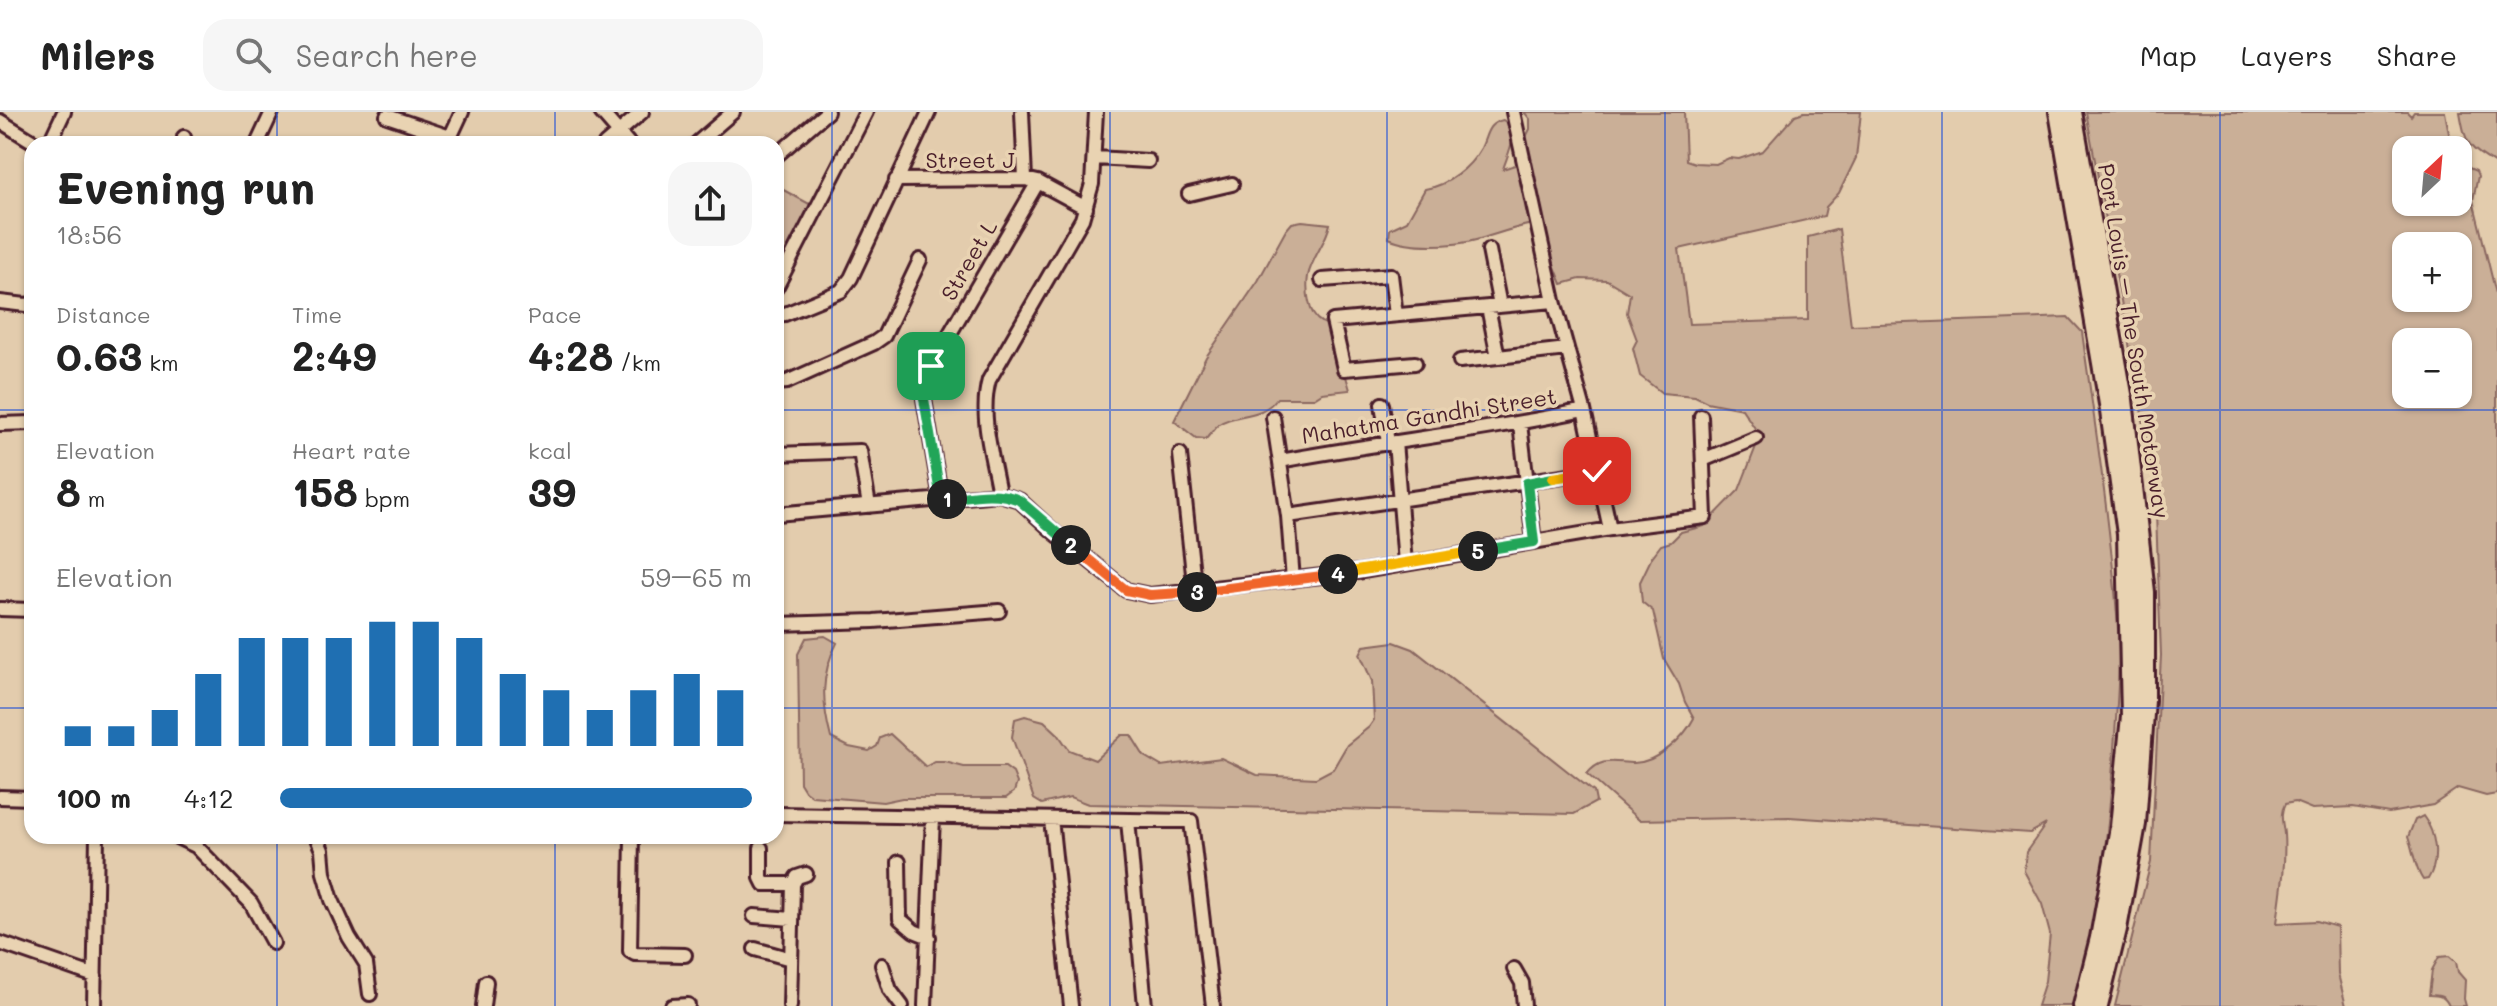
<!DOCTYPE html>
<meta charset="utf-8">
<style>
body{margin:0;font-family:Mali,sans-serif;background:#f6f6f6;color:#222;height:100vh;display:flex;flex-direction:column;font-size:30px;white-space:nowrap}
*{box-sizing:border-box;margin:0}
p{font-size:26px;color:#767676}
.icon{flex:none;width:44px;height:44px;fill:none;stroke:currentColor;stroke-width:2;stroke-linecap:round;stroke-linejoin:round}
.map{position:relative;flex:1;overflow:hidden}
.side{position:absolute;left:24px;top:24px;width:760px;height:708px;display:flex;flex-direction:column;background:#fff;border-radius:24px;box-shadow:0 2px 6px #0004}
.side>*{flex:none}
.needle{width:52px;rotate:26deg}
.tools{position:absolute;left:2392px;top:24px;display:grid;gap:16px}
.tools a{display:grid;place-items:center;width:80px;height:80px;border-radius:16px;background:#fff;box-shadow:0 2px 6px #0004;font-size:40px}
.pin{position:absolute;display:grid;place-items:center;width:68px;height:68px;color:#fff;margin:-34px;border-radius:16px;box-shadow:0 4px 12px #0006}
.km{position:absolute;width:40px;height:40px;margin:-20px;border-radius:50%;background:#222;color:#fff;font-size:22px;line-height:40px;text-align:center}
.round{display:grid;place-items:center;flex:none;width:84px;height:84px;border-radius:24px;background:#f6f6f6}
.overview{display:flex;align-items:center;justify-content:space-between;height:136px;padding:0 32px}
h1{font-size:44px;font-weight:700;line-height:60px}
.stats{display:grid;grid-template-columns:repeat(3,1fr);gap:12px;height:136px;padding:8px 32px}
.stats div{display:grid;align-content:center}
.stats b{font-size:40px;font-weight:700}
.stats small{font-size:22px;font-weight:400}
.stats p{font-size:22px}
.chart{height:224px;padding:16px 32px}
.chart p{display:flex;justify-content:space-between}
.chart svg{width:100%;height:144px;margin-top:8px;stroke:#1f6fb2;stroke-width:6}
ul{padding:0 32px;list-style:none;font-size:26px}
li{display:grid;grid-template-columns:128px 96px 1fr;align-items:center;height:60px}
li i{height:20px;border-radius:10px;background:#1f6fb2}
header{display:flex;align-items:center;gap:48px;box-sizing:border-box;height:112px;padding:0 40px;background:#fff;border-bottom:2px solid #e0e0e0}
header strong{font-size:38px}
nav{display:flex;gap:44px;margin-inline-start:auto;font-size:28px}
.search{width:560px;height:72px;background:#f6f6f6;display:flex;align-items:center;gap:20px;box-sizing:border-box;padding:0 28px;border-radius:24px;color:#767676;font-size:30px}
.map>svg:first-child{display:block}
.green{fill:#caaf97;stroke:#8a6761;stroke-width:2;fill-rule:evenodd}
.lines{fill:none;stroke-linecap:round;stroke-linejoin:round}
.minor-casing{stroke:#4a1f2b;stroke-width:18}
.highway-casing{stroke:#4a1f2b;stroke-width:24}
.minor{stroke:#e9d3b2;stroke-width:12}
.highway{stroke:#e9d3b2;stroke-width:18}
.split-1-casing{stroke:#fff;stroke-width:16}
.split-2-casing{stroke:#fff;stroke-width:16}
.split-3-casing{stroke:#fff;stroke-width:16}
.split-4-casing{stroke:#fff;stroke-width:16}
.split-5-casing{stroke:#fff;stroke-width:16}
.split-6-casing{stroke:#fff;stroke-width:16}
.split-7-casing{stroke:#fff;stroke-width:16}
.split-1{stroke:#22a559;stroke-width:10}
.split-2{stroke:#22a559;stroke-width:10}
.split-3{stroke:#f0652b;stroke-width:10}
.split-4{stroke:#f0652b;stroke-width:10}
.split-5{stroke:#f5b400;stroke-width:10}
.split-6{stroke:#22a559;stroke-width:10}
.split-7{stroke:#f5b400;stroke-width:10}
.grid{fill:none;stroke:#1d4ed8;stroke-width:2;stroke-opacity:0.55}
.labels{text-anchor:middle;stroke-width:7;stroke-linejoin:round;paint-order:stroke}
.street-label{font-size:22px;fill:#4a1f2b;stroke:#e9d3b2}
</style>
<header>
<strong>Milers</strong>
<div class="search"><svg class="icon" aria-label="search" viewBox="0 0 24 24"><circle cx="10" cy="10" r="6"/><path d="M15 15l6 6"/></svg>Search here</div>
<nav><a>Map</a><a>Layers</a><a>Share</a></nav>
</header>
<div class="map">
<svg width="2497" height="894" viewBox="0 0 2497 894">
<rect width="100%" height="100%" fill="#e3ccad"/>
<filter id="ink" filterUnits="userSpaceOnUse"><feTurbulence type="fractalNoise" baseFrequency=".0125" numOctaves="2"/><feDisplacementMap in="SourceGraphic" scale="16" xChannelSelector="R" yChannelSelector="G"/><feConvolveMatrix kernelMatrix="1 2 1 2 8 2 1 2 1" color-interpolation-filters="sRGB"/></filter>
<g filter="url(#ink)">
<path class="green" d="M1524,0H1684L1686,48L1695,51L1716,52L1729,46L1739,47L1763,39L1795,3L1804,0H1861L1856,46L1839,81L1826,95L1824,104L1679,137L1689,212L1808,208V125L1839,117L1851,213L2068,205L2082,220C2095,314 2110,408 2117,503C2121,547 2117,592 2114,637C2109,723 2098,810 2074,894H2037L2045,869L2050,822L2042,792L2024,759L2026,740L2046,712L2030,721L1789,705L1639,708L1587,662C1602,644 1614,651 1634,651C1658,650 1684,626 1694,606L1685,590L1679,572L1664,547L1653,499L1642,490L1640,470L1652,445L1661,433L1671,430L1681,420L1704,414L1739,378L1760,324L1742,297L1707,290L1695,284L1662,281L1640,264L1633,236L1637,228L1627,201L1630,182L1607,168L1580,167L1562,172L1537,111C1515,115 1497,122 1476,128C1455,134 1409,136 1389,126L1390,117L1407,109L1425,77C1447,74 1470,56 1481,36C1488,22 1486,12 1503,8C1521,19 1508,41 1503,57L1521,51L1522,33L1530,17V7Z
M2086,0H2407L2411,4L2414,0H2445L2452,38H2406V90H2458V51L2476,59L2478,64L2473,88L2497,186V682L2486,684L2458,676L2433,693L2389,701L2353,695L2312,697L2295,690L2285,692C2279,703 2283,710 2284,722C2286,752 2281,781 2277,811L2317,809L2337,815L2338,862L2346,894H2115L2151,750L2161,543L2155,372ZM2406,134H2458V186H2406ZM2406,230H2458V282H2406Z
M2460,0H2497V53C2468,35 2466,34 2460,0Z
M776,74L815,95L776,171Z
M1302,109L1330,112C1326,131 1312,145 1308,164C1306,178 1308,203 1321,210C1328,214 1338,213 1341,223C1344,229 1341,235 1341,241C1341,253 1347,266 1350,278L1322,281L1314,286H1277C1261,308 1237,300 1219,312C1214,316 1210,323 1206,327L1196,326L1174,309L1206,245L1258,169L1286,118L1292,111Z
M825,524L837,531C820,563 822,592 831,626L849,635L869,639L877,634L880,626L890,622L926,655L935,650H945L964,655H1005L1013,661L1017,671L1014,680L1006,686H902L883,690L812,684L805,679L800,671L798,542L806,526Z
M1394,530L1413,537L1594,680L1596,690L1574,702L1088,692L1070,685L1042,692L1034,687L1012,625L1015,607L1025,604L1044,609L1058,622L1069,638L1095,648L1122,623H1131L1144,644L1161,654L1221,646L1257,663L1316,666L1333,657L1347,633L1369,615L1374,608L1372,569L1360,542L1364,534Z
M2423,704C2436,721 2440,748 2428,767L2423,768C2415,757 2413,739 2408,725L2415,708Z
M2449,844L2456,850L2458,860L2465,868L2464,887L2466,894H2449C2445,884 2439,883 2429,883L2432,858L2439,845Z"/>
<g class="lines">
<defs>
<path id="minor" d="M601,0L629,32
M1022,0L1025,67
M1513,0L1554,189L1584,298L1610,417
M387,4L450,25
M0,9L37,32
M184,25L185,32
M448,30L462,0
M49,32L64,0
M257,32L272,0
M605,32L642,0
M696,32L733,0
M776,44L827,0
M1095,46L1148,49
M896,68L1025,67L1038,70L1086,96
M1189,82L1232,72
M1489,138L1500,194
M1322,168L1391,163L1396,203
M776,176L866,0
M0,190L26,193L32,192
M1488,195L1498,245L1567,237
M776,203L785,202L841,179L851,166L929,0
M1460,249L1498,245
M1415,251L1344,257L1333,209L1554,189
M776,271L787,270L874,231L884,224L920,148
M1382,292L1388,331
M1273,305L1288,404L1293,468
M0,312L32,311
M1520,312L1534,430
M1395,330L1405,451
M776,342L860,339L869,394
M1180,342L1195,480
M1703,348L1756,326
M1280,349C1381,330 1483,320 1584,298
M999,382C993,346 979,304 989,268L1082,107L1092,72L1096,0
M941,387L924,287L925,272L931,254L1038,70
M776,402L999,382L1019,388L1054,420L1126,478L1150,483L1358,460L1610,417L1705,405L1701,304
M1288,404L1597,359
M0,497L32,498
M778,512L874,509L999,499
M0,685L32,686
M776,702L1191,709L1213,894
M1051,707L1071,894
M1128,708L1145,894
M175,724L196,734L251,791L273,831
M316,724L322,738L324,761L332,788L349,825L366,852L370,882
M632,724L630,839L635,842L685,843
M761,736V766L764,772H793
M899,750L900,807L914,819L929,825
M754,804L792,807
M0,831L95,864
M755,837L791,847
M882,853L890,878L902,894
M1514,857L1522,871L1524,894
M94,894L97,724
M483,894L486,870
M672,894L688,893
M790,894L793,772L797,765L806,762
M925,894L933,705"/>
<path id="highway" d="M2059,0L2109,292L2127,422L2131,604L2120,715L2100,826L2083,894
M2072,0L2123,288L2145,480V588L2136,712L2117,817L2098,894"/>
</defs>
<use href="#minor" class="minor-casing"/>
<use href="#highway" class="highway-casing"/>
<use href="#minor" class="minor"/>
<use href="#highway" class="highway"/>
</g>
</g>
<g class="lines" filter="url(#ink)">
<defs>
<path id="split-1" d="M931,254L925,272L924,287L941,387H947"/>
<path id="split-2" d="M947,387C971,384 996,378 1019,388L1071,433"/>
<path id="split-3" d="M1071,433L1126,478L1150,483L1197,480"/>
<path id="split-4" d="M1197,480L1338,462"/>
<path id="split-5" d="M1338,462L1478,439"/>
<path id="split-6" d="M1478,439L1534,430L1527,371L1553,366"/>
<path id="split-7" d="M1553,366L1597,359"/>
</defs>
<use href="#split-1" class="split-1-casing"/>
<use href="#split-2" class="split-2-casing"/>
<use href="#split-3" class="split-3-casing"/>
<use href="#split-4" class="split-4-casing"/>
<use href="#split-5" class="split-5-casing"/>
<use href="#split-6" class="split-6-casing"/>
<use href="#split-7" class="split-7-casing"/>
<use href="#split-1" class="split-1"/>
<use href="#split-2" class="split-2"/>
<use href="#split-3" class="split-3"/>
<use href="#split-4" class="split-4"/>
<use href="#split-5" class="split-5"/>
<use href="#split-6" class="split-6"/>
<use href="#split-7" class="split-7"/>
</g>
<path class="grid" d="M277,0V32M555,0V32M832,0V894M1110,0V894M1387,0V894M1665,0V894M1942,0V894M2220,0V894M0,298H32M776,298H2497M0,596H32M776,596H2497M277,724V894M555,724V894"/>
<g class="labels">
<g class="street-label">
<text x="970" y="56">Street J</text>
<text transform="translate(969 148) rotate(-60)" y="8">Street L</text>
<text transform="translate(2134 229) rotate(81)" y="8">Port Louis – The South Motorway</text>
<text transform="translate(1429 304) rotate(-9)" y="8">Mahatma Gandhi Street</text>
</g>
</g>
</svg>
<div class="tools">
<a><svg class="needle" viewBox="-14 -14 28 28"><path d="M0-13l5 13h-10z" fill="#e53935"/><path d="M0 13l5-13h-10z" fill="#767676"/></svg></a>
<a>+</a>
<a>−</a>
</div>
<div class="pin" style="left:931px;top:254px;background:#1e9e55"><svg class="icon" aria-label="arrive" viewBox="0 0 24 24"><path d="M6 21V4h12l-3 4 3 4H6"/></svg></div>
<div class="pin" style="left:1597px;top:359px;background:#d93025"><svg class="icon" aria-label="check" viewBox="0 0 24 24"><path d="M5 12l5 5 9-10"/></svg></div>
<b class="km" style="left:947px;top:387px">1</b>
<b class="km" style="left:1071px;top:433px">2</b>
<b class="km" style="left:1197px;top:480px">3</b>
<b class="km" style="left:1338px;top:462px">4</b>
<b class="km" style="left:1478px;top:439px">5</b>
<section class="side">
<div class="overview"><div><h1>Evening run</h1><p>18:56</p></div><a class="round"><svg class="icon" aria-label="share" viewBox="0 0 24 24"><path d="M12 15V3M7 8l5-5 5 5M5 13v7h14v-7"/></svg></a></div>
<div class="stats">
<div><p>Distance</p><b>0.63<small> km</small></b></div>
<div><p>Time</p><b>2:49</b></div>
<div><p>Pace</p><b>4:28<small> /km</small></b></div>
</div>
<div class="stats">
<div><p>Elevation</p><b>8<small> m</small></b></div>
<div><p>Heart rate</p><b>158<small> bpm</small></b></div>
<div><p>kcal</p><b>39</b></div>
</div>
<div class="chart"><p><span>Elevation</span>59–65 m</p>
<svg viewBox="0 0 160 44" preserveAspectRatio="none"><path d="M5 44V38M15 44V38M25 44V33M35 44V22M45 44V11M55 44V11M65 44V11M75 44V6M85 44V6M95 44V11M105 44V22M115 44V27M125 44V33M135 44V27M145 44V22M155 44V27"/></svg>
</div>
<ul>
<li><b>100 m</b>4:12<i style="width:100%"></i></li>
</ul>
</section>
</div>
